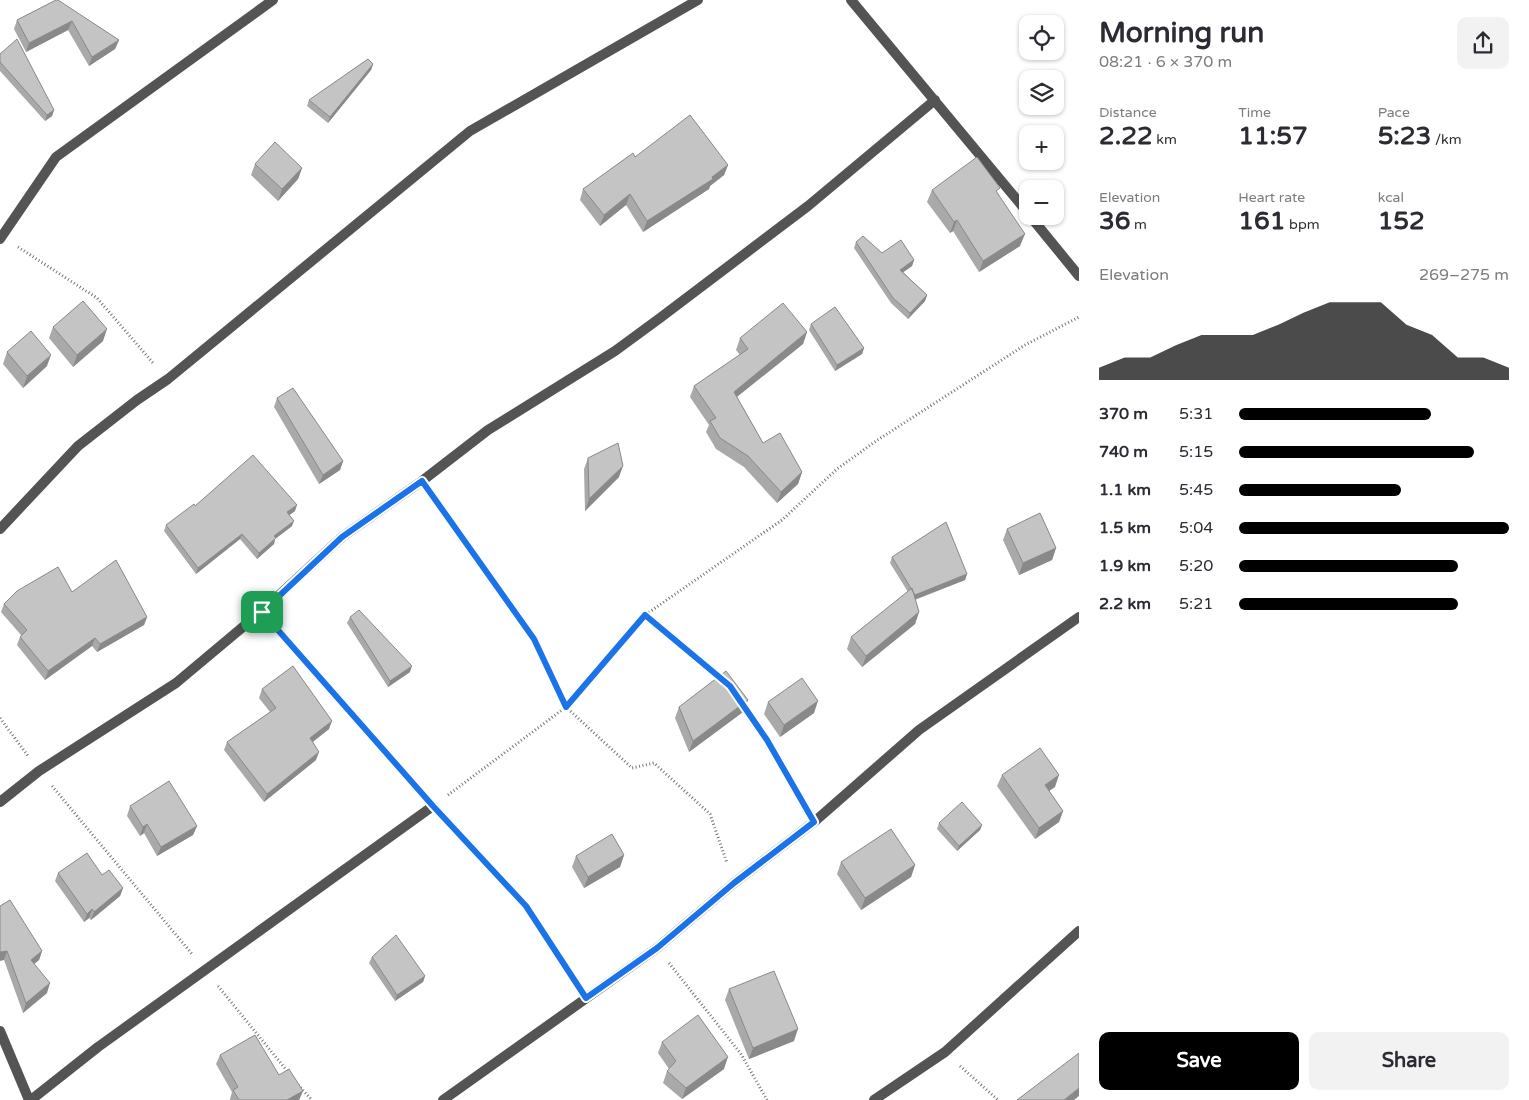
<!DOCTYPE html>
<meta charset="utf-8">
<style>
body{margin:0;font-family:"Varela Round",sans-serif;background:#f2f2f3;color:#2b2b33;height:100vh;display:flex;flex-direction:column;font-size:19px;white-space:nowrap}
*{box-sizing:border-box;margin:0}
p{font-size:16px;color:#7c7c81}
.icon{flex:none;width:28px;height:28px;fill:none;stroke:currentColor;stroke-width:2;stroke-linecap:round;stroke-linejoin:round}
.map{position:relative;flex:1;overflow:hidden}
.panel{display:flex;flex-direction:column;background:#fff;width:450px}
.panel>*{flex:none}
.controls{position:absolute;left:1019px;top:15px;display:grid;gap:10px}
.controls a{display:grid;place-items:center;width:45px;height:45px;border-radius:10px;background:#fff;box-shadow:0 1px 4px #0004;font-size:25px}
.pin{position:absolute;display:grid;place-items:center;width:42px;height:42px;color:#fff;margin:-21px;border-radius:10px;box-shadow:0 2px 8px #0006}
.round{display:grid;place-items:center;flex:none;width:52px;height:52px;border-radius:10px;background:#f2f2f3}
.headline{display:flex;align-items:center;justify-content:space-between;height:85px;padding:0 20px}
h1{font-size:28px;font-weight:800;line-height:38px}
.metrics{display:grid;grid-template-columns:repeat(3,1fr);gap:8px;height:85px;padding:5px 20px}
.metrics div{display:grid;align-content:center}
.metrics b{font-size:25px;font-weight:800}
.metrics small{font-size:14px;font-weight:400}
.metrics p{font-size:14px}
.chart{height:140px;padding:10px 20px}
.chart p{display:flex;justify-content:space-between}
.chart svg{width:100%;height:90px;margin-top:5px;fill:#000;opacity:.7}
.primary-button{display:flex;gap:10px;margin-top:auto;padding:10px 20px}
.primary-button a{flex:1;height:58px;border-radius:10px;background:#000;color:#fff;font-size:20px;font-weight:800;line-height:58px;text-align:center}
.primary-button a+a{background:#f2f2f3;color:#2b2b33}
ul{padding:0 20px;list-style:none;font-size:16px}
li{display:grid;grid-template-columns:80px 60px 1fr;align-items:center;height:38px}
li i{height:12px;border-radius:6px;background:#000}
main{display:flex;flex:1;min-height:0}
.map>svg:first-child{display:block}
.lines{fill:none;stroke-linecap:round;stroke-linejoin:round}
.path{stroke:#767676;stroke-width:3;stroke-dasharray:1 2.5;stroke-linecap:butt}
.street{stroke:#545454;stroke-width:10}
.wall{fill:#a9a9a9}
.shaded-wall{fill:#898989}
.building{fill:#c4c4c4;stroke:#898989}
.route-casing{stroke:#fff;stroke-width:10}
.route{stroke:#1a73e8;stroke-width:6}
</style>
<main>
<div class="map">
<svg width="1079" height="1100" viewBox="0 0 1079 1100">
<rect width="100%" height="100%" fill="#fff"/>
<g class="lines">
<path class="path" d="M18,247L97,298L154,364
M433,497L534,639L566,707L632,768L654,763L710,814L727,863
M645,615L722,679
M274,626L421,792
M743,705L767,740L804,804
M0,718L28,756
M52,786L192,954
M448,795L566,707L645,615L782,520L837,469L876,441L1025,345L1079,317
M447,820L526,906L575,981
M669,963L741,1054L767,1100
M218,986L288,1072
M960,1066L998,1100
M298,1085L312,1100"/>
<path class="street" d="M851,0L1028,213
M1030,216L1079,276
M0,239L56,157L273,0
M0,529L78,446L137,400L168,379L470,131L698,0
M0,802L39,771L176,683L262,611L342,537L422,481L488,430L615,351L660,318L808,206L935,100
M0,1031L29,1100
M31,1100L98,1047L433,806
M443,1100L657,948L734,883L814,822L919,730L1079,617
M874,1100L945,1052L1079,931"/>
</g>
<path class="wall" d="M56,0L119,40L115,49L89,66L68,30L26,52L14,29L17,20Z
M0,54L54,110L52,116L45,121L0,71Z
M373,64L371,70L328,123L307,106L309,100Z
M635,157L728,165L724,175L710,186L709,189L643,232L626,205L600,226L580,200L583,189Z
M255,164L302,168L298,179L278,201L251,175Z
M932,190L998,193L1020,246L979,272L953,231L950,233L927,202Z
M856,242L882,253L914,260L912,266L903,272L927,295L925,301L908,319L891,303L854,248Z
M811,324L864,348L862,354L835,371L809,330Z
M53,327L103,341L73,367L49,338Z
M807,332L803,344L737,397L763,443L802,472L798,484L777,503L744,467L716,449L706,432L709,425L690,397L694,386L740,355L736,350L740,338Z
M7,352L47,366L23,388L3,364Z
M277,398L343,461L340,470L319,484L274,407Z
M588,458L619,477L585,511L584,469Z
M195,506L295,511L289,515L292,526L275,539L274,544L257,559L240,539L196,574L164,531L166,525Z
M1007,529L1056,548L1052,560L1019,575L1003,540Z
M892,557L967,574L965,580L915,600L919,612L915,624L862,667L847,649L851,637L908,592L890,563Z
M72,592L147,617L144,625L97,652L92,646L45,680L17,645L20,637L21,635L1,612L4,604Z
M350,617L410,672L388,687L347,623Z
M262,689L329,729L313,742L316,760L264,802L224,750L227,742L270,712L259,698Z
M748,700L743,712L689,752L675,718L679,707Z
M768,702L814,713L780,737L764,714Z
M1002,775L1055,787L1049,791L1063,811L1059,822L1035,839L997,786Z
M130,806L197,826L193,835L157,856L144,833L140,836L127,816Z
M939,823L982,825L980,830L957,851L937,829Z
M624,855L620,867L584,888L572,867L576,856Z
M841,862L915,865L911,877L861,910L837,874Z
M58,873L102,875L123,888L120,896L91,920L89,918L84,922L55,881Z
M0,906L42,951L39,960L34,964L47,993L23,1013L4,960Z
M372,957L425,976L423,982L395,1001L369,963Z
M729,989L794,1041L749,1059L725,1000Z
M662,1042L724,1069L682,1099L663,1083L667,1071L669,1069L658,1053Z
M220,1055L279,1075L303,1091L299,1100H230V1099L232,1092L216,1064Z"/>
<path class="shaded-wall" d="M72,21L68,30L26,52L29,43Z
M119,40L115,49L89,66L92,57Z
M373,64L371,70L328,123L330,117Z
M54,110L52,116L45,121L47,115Z
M728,165L724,175L710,186L709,189L643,232L647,221L712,177Z
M302,168L298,179L278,201L282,189Z
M630,194L626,205L600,226L604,215Z
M957,220L953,231L950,233L954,222Z
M1025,234L1020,246L979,272L983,261Z
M914,260L912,266L898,276L900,270Z
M927,295L925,301L908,319L910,313Z
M107,329L103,341L73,367L77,355Z
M807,332L803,344L729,403L734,392Z
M864,348L862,354L835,371L837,365Z
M51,355L47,366L23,388L27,376Z
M343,461L340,470L319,484L323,475Z
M623,466L619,477L585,511L589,499Z
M802,472L798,484L777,503L781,492Z
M297,505L295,511L285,518L287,512Z
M294,521L292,526L275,539L274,544L257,559L259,553L274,536Z
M242,534L240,539L196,574L198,568Z
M1056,548L1052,560L1019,575L1023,563Z
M967,574L965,580L913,600L915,595Z
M919,612L915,624L862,667L866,656Z
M147,617L144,625L97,652L100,644Z
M95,638L92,646L45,680L48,671Z
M412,666L410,672L388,687L390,681Z
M748,700L743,712L689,752L693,741Z
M818,701L814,713L780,737L784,725Z
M332,721L329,729L307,746L310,738Z
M319,752L316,760L264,802L267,794Z
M1059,775L1055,787L1041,796L1045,785Z
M1063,811L1059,822L1035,839L1039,828Z
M147,824L144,833L140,836L143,827Z
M982,825L980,830L957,851L959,846Z
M197,826L193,835L157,856L161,847Z
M624,855L620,867L584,888L588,877Z
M915,865L911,877L861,910L865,898Z
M123,888L120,896L91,920L94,912Z
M92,909L89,918L84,922L87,914Z
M7,951L4,960L0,961V952Z
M42,951L39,960L28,969L31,960Z
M425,976L423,982L395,1001L397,995Z
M50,983L47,993L23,1013L26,1003Z
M798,1029L794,1041L749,1059L753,1048Z
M728,1057L724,1069L682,1099L686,1088Z
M1079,1088V1096L1074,1100H1064Z
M303,1091L299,1100H287Z"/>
<path class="building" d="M56,0H58L119,40L92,57L72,21L29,43L17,20Z
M17,39L54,110L47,115L0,62V54Z
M368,59L373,64L330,117L309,100Z
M690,115L728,165L712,177L713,179L647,221L630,194L604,215L583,189L633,153L635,157Z
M275,142L302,168L282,189L255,164Z
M977,157L1000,188L996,191L1025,234L983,261L957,220L954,222L932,190Z
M863,236L882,253L901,240L914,260L900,270L927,295L910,313L893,298L856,242Z
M83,301L107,329L77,355L53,327Z
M783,303L807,332L734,392L763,443L780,433L802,472L781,492L748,456L720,438L710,421L716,418L694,386L748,349L740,338Z
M835,307L864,348L837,365L811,324Z
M31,331L51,355L27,376L7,352Z
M293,388L343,461L323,475L277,398Z
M618,443L623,466L589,499L588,458Z
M253,455L297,505L287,512L294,521L274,536L276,538L259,553L242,534L198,568L166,525L194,504L195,506Z
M1040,513L1056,548L1023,563L1007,529Z
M946,522L967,574L915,595L892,557Z
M116,560L147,617L100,644L95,638L48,671L20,637L27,630L4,604L17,591L58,567L72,592Z
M912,588L919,612L866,656L851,637Z
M359,610L412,666L390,681L350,617Z
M293,666L332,721L310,738L319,752L267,794L227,742L276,708L262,689Z
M726,671L748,700L693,741L679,707Z
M802,678L818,701L784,725L768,702Z
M1040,748L1059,775L1045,785L1063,811L1039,828L1002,775Z
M169,781L197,826L161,847L147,824L143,827L130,806Z
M962,802L982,825L959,846L939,823Z
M891,829L915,865L865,898L841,862Z
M612,834L624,855L588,877L576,856Z
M87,853L102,875L109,870L123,888L94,912L92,909L87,914L58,873Z
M10,900L42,951L31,960L50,983L26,1003L7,951L0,952V906Z
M396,935L425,976L397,995L372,957Z
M774,971L798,1029L753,1048L729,989Z
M698,1015L728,1057L686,1088L667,1071L676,1061L662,1042Z
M255,1035L279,1075L289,1069L303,1091L287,1100H239L233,1090L238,1087L220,1055Z
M1079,1053V1088L1064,1100H1017Z"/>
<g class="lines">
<defs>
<path id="route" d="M422,481L534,639L566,707L645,615L730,686L767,740L814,822L734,883L657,948L586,998L526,906L433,806L262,612L342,537Z"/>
</defs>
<use href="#route" class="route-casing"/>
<use href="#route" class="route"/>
</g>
</svg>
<div class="controls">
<a><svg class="icon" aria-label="locate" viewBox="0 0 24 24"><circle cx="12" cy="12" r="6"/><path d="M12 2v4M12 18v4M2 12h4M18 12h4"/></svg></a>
<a><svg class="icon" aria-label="layers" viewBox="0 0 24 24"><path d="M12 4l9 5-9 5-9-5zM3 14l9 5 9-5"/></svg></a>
<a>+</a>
<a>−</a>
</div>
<div class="pin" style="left:262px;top:612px;background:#1e9e55"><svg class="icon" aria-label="arrive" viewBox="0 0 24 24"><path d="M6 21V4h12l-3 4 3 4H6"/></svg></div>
</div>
<section class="panel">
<div class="headline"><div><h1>Morning run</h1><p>08:21 · 6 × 370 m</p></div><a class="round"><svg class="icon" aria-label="share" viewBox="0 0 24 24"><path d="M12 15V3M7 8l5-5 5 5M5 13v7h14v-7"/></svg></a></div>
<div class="metrics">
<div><p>Distance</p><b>2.22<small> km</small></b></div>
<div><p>Time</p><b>11:57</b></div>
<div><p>Pace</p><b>5:23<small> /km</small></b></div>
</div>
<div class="metrics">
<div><p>Elevation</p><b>36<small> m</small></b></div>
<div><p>Heart rate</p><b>161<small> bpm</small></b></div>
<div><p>kcal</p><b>152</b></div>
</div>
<div class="chart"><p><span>Elevation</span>269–275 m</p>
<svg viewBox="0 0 160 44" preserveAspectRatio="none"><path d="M0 44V38L10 33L20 33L30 27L40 22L50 22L60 22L70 17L80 11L90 6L100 6L110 6L120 17L130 22L140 33L150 33L160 38V44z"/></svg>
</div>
<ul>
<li><b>370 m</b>5:31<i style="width:71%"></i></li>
<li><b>740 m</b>5:15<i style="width:87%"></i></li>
<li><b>1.1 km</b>5:45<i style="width:60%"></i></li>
<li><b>1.5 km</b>5:04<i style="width:100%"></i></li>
<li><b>1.9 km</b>5:20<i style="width:81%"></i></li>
<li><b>2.2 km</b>5:21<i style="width:81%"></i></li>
</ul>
<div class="primary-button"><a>Save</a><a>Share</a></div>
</section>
</main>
